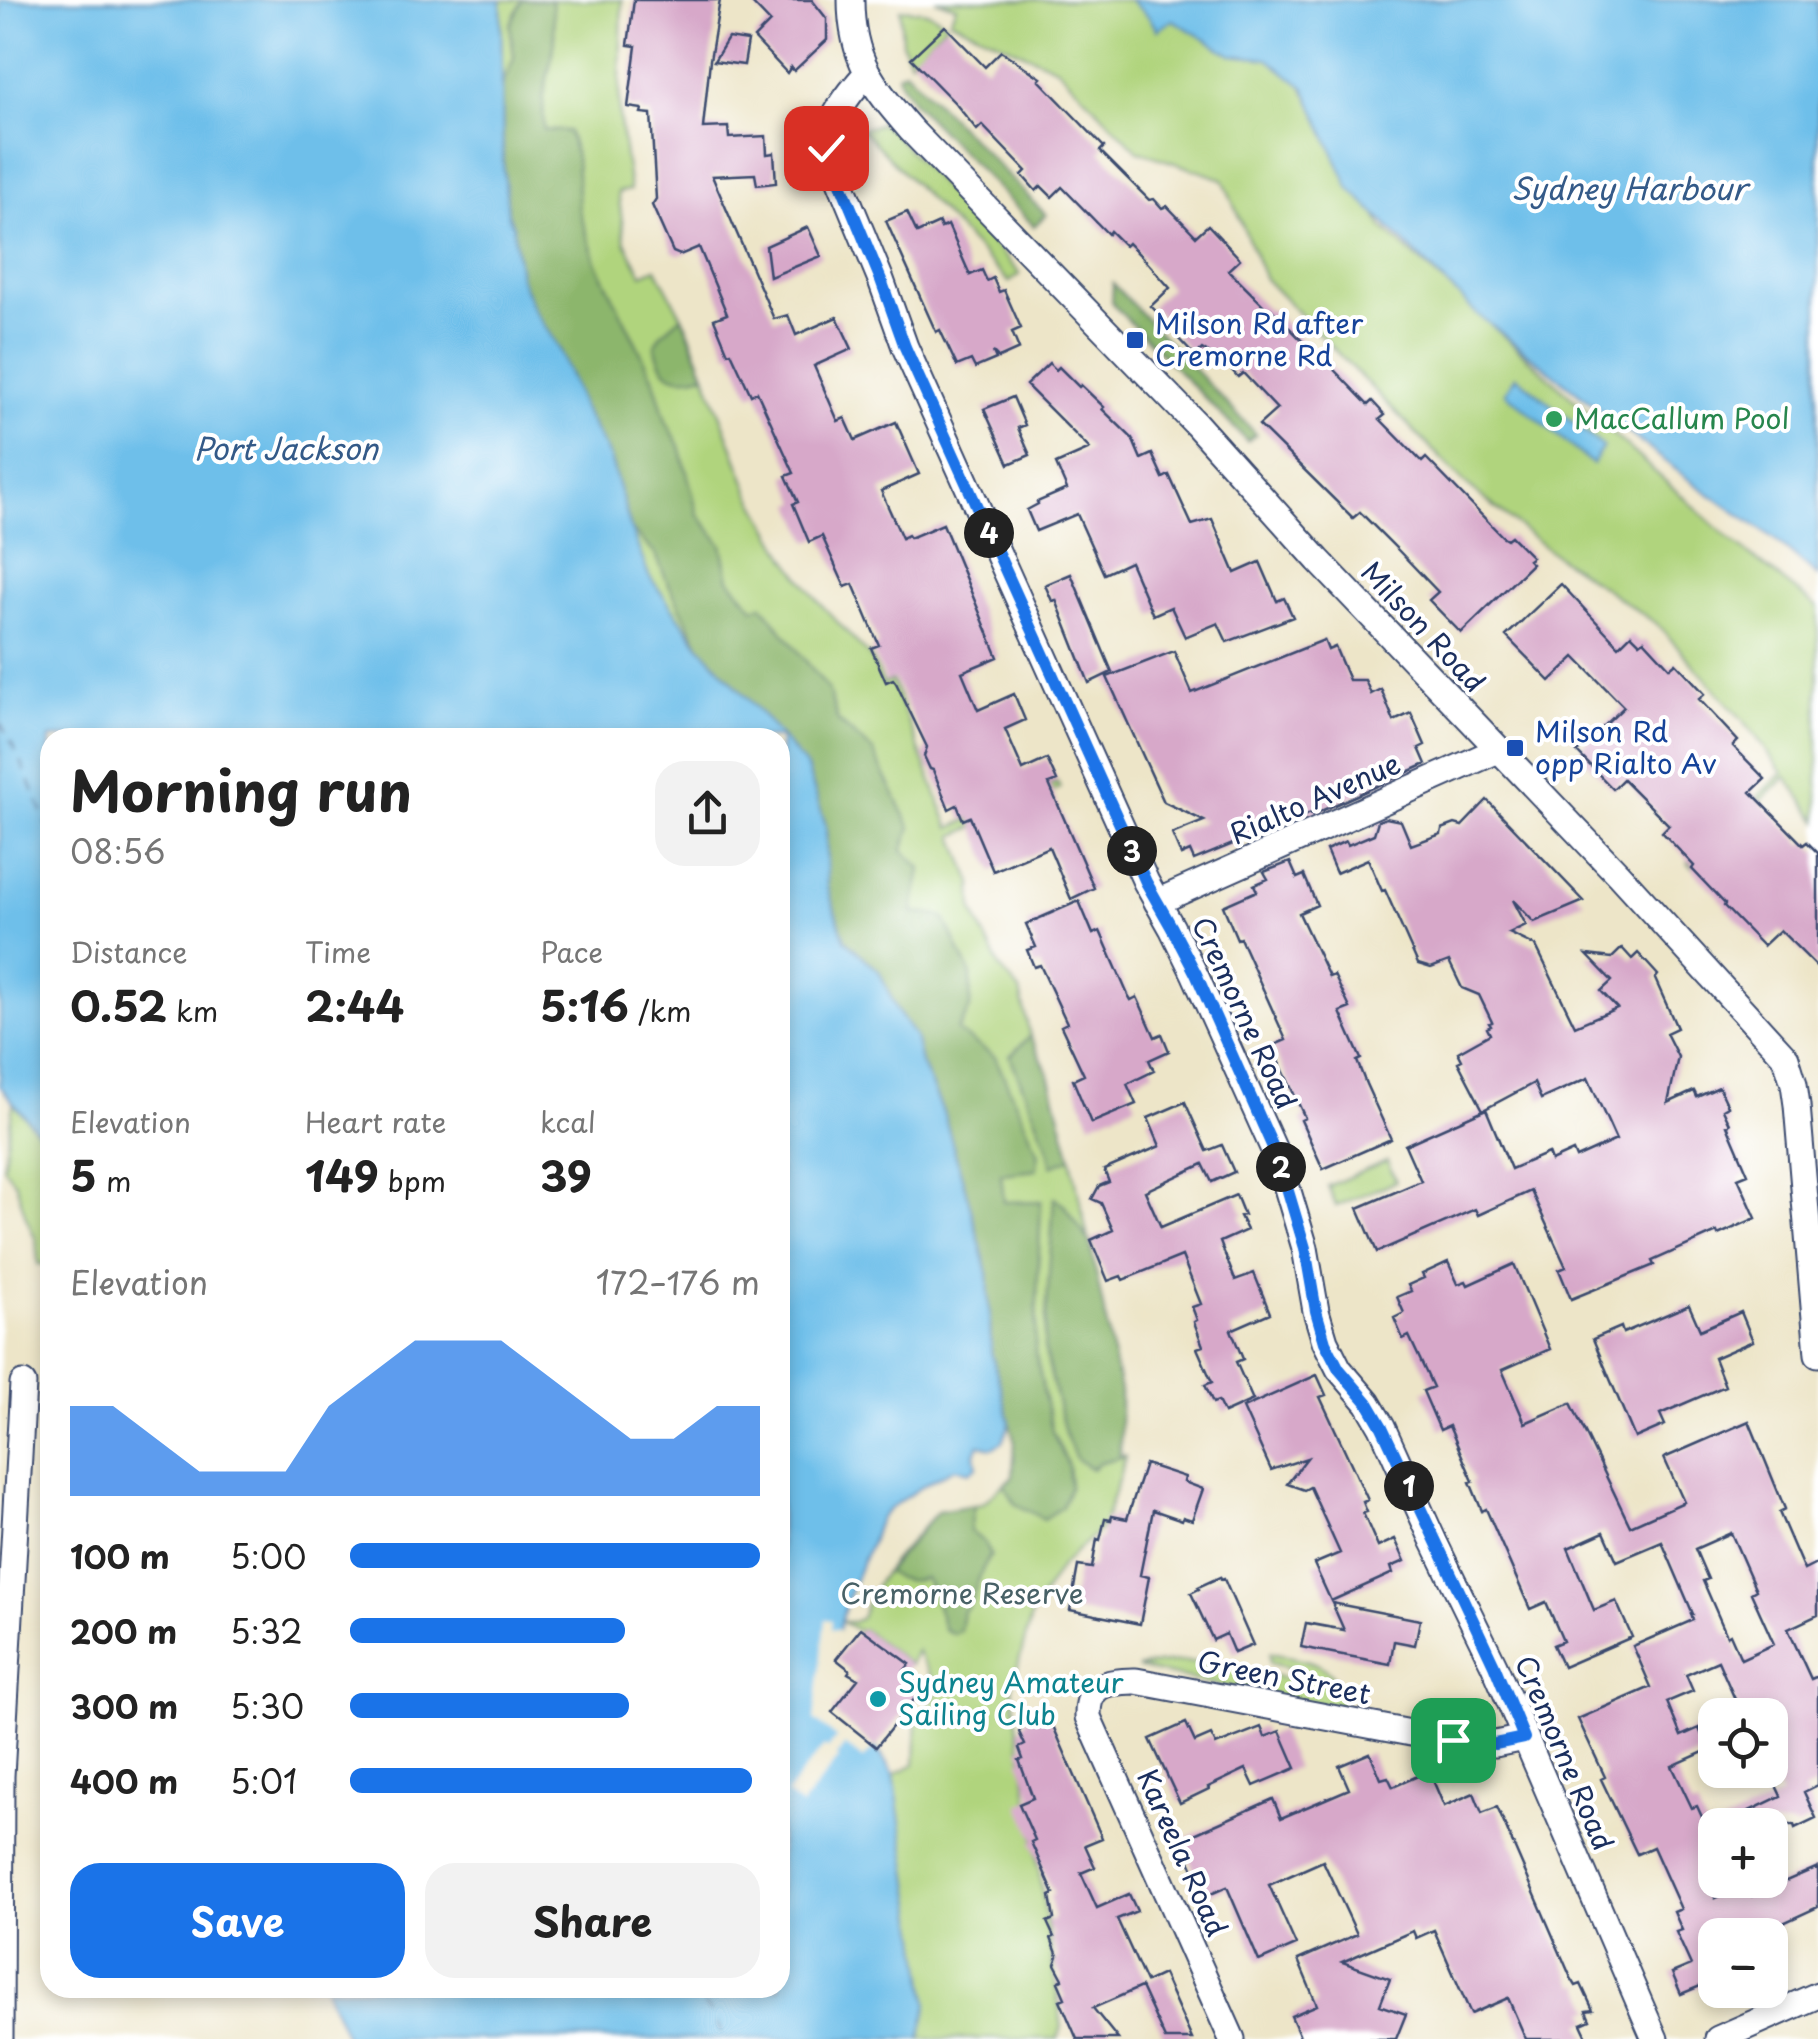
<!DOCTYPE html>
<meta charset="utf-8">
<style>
body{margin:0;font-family:"Playpen Sans",sans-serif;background:#f2f2f2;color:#222;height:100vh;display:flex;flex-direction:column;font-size:38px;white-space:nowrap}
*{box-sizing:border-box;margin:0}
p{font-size:32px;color:#767676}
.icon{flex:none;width:55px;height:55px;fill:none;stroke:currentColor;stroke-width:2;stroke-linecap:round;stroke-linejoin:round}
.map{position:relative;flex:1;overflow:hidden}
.drawer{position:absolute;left:40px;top:728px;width:750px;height:1270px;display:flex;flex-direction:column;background:#fff;border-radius:30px;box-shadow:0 5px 15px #0003}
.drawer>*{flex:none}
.controls{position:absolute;left:1698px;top:1698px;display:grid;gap:20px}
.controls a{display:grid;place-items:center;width:90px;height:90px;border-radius:20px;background:#fff;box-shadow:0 5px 15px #0003;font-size:50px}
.pin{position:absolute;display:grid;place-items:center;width:85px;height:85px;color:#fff;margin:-42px;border-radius:20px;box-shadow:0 5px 15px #0006}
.km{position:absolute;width:50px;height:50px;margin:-25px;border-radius:50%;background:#222;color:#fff;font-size:28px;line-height:50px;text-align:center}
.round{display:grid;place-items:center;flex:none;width:105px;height:105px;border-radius:30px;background:#f2f2f2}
.headline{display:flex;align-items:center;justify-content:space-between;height:170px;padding:0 30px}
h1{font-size:55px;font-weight:700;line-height:75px}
.stats{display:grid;grid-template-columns:repeat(3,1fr);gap:15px;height:170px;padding:10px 30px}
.stats div{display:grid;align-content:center}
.stats b{font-size:42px;font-weight:700}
.stats small{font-size:28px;font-weight:400}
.stats p{font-size:28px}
.chart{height:280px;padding:20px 30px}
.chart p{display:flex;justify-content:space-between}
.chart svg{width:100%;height:180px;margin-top:10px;fill:#1a73e8;opacity:.7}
.primary-button{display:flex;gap:20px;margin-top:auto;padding:20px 30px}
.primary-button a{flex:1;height:115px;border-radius:30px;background:#1a73e8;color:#fff;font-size:40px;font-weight:700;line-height:115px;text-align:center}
.primary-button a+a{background:#f2f2f2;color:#222}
ul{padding:0 30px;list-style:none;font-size:32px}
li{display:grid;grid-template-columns:160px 120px 1fr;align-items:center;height:75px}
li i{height:25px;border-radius:12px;background:#1a73e8}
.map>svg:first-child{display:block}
.green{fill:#b0d47d;stroke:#66826e;stroke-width:2.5}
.forest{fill:#8cb66c;stroke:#547265;stroke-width:2.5}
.water{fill:#6ebfea;stroke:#4477a4;stroke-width:2.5}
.pier{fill:#ede5c8}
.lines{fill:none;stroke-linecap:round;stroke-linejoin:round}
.ferry{stroke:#345a88;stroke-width:2.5;stroke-dasharray:12 10;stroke-linecap:butt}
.building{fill:#d7a8c9;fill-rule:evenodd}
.minor-casing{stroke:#3a4a6e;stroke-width:29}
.minor{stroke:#fff;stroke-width:25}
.route-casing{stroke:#fff;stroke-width:20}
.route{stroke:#1a73e8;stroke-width:12}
.transit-dot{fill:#1a4fb4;stroke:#fff;stroke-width:4}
.leisure-dot{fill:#2e9e5b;stroke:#fff;stroke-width:4}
.culture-dot{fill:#0f9aa8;stroke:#fff;stroke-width:4}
.labels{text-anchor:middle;stroke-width:8;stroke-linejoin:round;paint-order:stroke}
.transit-label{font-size:28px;fill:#164399;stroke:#fff;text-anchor:start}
.leisure-label{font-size:28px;fill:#27864d;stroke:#fff;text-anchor:start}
.street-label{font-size:28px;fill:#1b2f5e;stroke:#fff}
.park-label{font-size:28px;fill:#486167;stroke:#fff}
.culture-label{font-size:28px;fill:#0d838f;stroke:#fff;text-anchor:start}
.water-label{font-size:30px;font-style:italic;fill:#345a88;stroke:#fff}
</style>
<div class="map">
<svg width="1818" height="2039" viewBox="0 0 1818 2039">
<rect width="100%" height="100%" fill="#fff"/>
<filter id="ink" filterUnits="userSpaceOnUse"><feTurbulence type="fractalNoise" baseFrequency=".01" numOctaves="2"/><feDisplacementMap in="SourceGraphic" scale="20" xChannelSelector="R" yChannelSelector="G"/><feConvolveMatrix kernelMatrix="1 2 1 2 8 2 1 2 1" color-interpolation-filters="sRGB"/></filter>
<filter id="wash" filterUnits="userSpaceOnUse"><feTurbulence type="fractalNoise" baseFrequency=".0048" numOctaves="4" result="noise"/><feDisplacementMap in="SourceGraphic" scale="40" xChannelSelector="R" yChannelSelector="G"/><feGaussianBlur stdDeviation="2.25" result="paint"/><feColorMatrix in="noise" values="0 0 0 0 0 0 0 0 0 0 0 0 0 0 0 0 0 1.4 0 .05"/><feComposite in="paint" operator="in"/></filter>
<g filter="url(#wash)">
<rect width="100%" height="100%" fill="#ede5c8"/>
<path class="green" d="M501,0H622L619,115L630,190L618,192L625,242L642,274L656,268L687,326L750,493L787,559L819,602L872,659L883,684L892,681L950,828L1057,782L1060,788L954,836L972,883L973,911L1001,969L1020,991L1030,1036L1049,1075L1071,1158L1120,1391V1455L1126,1456L1103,1526L1062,1565L1032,1613L1012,1688L1062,2027L1058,2039H919L920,1975L894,1775L915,1764L917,1721L941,1687L930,1675L917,1651L910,1664L862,1629L859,1631L842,1622H853L861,1618C873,1576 910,1543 938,1511L982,1504L1013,1476L1015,1443L991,1352L807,768L759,711L700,646L649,576L631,529L503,161Z
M935,0H1161L1271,32L1383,228L1732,541L1818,608V821L1786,777L1692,867L1688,863L1783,773L1750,728L1657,624L1550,551L1467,485L1265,279L1223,179L1138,151L1057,68L950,20L956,6Z
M900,9C919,10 933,10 946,24L910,61L902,43Z
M879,124L889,128L1020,274L1009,282L865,133L859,130Z
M13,1103L50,1146V1264H38L36,1240L26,1217L16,1184L3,1167Z
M1387,1161L1396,1181L1336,1206L1328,1186Z
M1270,1653C1305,1660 1338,1660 1342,1703L1338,1707L1307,1704L1137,1668C1191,1653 1242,1669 1295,1680L1298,1670L1270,1663Z"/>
<path class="forest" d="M522,0H552L555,42L543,99L544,130L568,131L576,157L579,210L596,262L653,377L666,421L680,446L698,514L722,545L729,579L754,608L762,605L828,689L838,721L873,751L911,828L903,850L921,868C919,885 914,897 913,912L944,917L971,975L970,1009L957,1031L995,1057L1039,1154L1036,1170L1001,1174L1004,1202L1041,1201L1035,1351L1052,1431L1068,1465L1070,1486L1062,1507L1044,1519L1016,1504L1004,1485L1013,1476L1015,1443L991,1352L988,1274L968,1198L943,1112L921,1063L915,1037L897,1011L879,971L845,940L827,887L826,826L807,768L759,711L700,646L666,579L656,555L631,529L610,458L582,407L559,348L534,310L520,277L513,226L508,214L503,161L501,87L514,58L510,25Z
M905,70L1046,215L1034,226L914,103L900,82L898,74Z
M1113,284L1256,434L1247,441L1115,307L1112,302Z
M682,316L705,374C675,382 662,377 655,345L660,335Z
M1030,1036L1049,1075L1071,1158L1052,1166L1047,1145L1010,1056Z
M1054,1198L1065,1205L1090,1243L1120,1391V1455L1126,1456L1101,1462L1092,1469L1076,1459L1065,1433L1044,1347Z
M974,1505L970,1531L985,1543L991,1555L983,1568L968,1608L963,1611L960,1631L954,1634L944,1629L934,1596L925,1578C911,1583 899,1581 886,1572L938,1511Z"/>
<path class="water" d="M0,0H501L503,161L508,214L513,226L520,277L534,310L559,348L582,407L610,458L631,529L649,576L700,646L759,711L807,768L826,826L827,887L845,940L879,971L897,1011L915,1037L921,1063L943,1112L968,1198L988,1274L991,1352L1010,1422L1003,1442L993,1448L979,1445L975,1453L977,1467L969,1472L955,1468C939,1476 887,1506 879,1520C875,1526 874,1535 871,1542C847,1594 825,1654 833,1712L876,1747L894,1775L928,2004L920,2039H347L325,1988H780V738H50V1146L0,1086Z
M1130,0H1818V576L1773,538L1688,479L1477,314L1350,189L1305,88L1268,59L1231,55L1173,20L1157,30L1149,17Z
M1516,376L1603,447L1592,464L1505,392Z"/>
<path class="pier" d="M825,1619L832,1620L831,1629L840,1630L838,1647H841L836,1659L838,1661L837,1705L833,1712L876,1747L863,1759L845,1745L837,1756L839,1758L801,1806L786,1794L824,1746L828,1749L837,1738L814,1720Z"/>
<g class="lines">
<path class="ferry" d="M0,722L20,759L50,830
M689,1988L712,2014L726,2039"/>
</g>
<g id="blocks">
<path class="building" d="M634,0H720L710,60L703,128L728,127L729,138L766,136L767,154L774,153L776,183L757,185L755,174L712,176L774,319L788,315L796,335L837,317L852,349L814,366L838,421L845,418L855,440L896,422L919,474L881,491L902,538L908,535L910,538L943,524L998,657L962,672L978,710L1014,694L1025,720L1005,729L1023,770L1047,759L1057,781L1049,784L1094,888L1071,899L1049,847L993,871L970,817L963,820L957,805L949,809L933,770L930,769L924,756L927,747L896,683L893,679L886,682L871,648L879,645L853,584L845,587L822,536L809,542L793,504L798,502L786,476L794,473L757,392L751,395L731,352L728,353L714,319L727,314L699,247L680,255L673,252L652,205L656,199L651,114L641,113L642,109L628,107L636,46L628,45Z
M749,0H812L827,19V40L794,71L791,67L787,73L754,38L770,22Z
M945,26L985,67L1001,51L1041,78L1039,80L1104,147L1100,151L1149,200L1154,199L1162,208L1167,206L1196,236L1208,225L1240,259L1228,270L1269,311L1271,309L1312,351L1314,349L1368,405L1372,401L1385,415L1380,419L1422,462L1426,458L1502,536L1507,539L1511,536L1532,557L1528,560L1532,564L1461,633L1429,600L1438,592L1397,549L1360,512L1353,518L1259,425L1277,409L1243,373L1238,377L1227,365L1202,349L1195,356L1175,335L1177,333L1151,306L1170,288L1146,261L1128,243L1125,246L1110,231L1108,234L1062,187L1052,197L1041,186L1036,191L1022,175L1026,171L982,125L977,130L955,103L911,58Z
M728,38L748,41L744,65L714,61Z
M907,212L917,233L939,223L941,228L948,225L970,275L982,270L987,281L993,278L999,292L1004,290L1021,328L1012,332L1019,349L999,358L993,352L996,359L975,368L971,360L957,366L940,330L936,332L886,221Z
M808,227L821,256L770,277L766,246Z
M1049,363L1056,370L1059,367L1079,387L1081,385L1104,407L1102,409L1132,438L1141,459L1152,454L1163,478L1169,475L1192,525L1212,519L1235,573L1260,562L1277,601L1284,598L1293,617L1227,642L1218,623L1185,637L1171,607L1153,615L1130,562L1104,574L1077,514L1036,531L1027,510L1038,504L1037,502L1067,489L1056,464L1090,449L1026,385Z
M1013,397L1025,425L1018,428L1030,455L1009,464L984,409Z
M1071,574L1112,672L1089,683L1056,600L1052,601L1045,585Z
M1561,584L1619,646L1631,634L1640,643L1644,640L1670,668L1676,663L1705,694L1699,699L1738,741L1733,746L1765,779L1751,792L1803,845L1807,842L1818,853V968L1780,930L1763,946L1724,906L1725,904L1692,869L1694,866L1662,832L1669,825L1623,779L1613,789L1577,752L1624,707L1575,657L1550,681L1506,636Z
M1324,640L1328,650L1335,647L1349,680H1365L1371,694L1381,689L1394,721L1411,713L1425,745L1419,748L1426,764L1312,815L1311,813L1277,826L1194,860L1190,851L1181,855L1172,834L1204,821L1164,802L1107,677L1174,651L1192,693Z
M1487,800L1584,901L1534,922L1513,900L1526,925L1509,933L1536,946L1575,1026L1617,1008L1601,991L1612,981L1587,955L1612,958L1622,948L1632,959L1638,953L1658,975L1655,979L1677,1028L1666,1033L1678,1057L1668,1103L1694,1091L1697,1097L1719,1087L1728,1106L1723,1109L1730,1124L1727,1125L1748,1174L1738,1178L1756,1218L1718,1235L1717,1232L1652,1261L1654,1265L1571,1299L1559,1270L1566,1267L1531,1191L1478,1215L1475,1209L1377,1252L1358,1208L1421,1181L1405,1145L1486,1109L1511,1169L1548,1153L1551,1161L1573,1151L1576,1158L1616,1140L1588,1078L1541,1099L1534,1083L1483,1110L1458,1062L1462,1060L1458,1052L1490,1034L1487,1028L1491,1026L1489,1023L1492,1022L1479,995L1462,988L1449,961L1431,968L1418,964L1385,890L1382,891L1368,859L1336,873L1326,850L1346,841L1348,845L1374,834L1378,821L1386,818L1401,821L1411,845L1441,834L1442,829L1455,824L1462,826Z
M1290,862L1297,878L1304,875L1317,905L1299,913L1329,977L1334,975L1350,1008L1340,1012L1361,1059L1357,1061L1366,1084L1391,1139L1323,1169L1301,1120L1305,1118L1272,1046L1286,1040L1240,938L1237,939L1223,906L1257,891L1254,885L1268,879L1264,872Z
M1079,901L1093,934L1100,931L1128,995L1131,1000L1137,997L1155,1037L1162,1034L1169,1051L1149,1060L1154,1071L1127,1084L1136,1104L1091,1123L1073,1080L1084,1075L1061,1026L1067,1023L1040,965L1034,967L1027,950L1036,947L1026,924Z
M1185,1102L1207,1151L1222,1145L1234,1172L1212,1182L1203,1164L1145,1191L1161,1227L1236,1195L1244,1215L1240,1216L1247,1230L1220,1242L1235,1280L1254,1273L1270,1313L1231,1330L1243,1359L1236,1362L1253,1400L1224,1413L1218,1401L1213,1403L1205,1385L1212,1382L1197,1348L1203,1346L1194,1322L1197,1320L1192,1307L1201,1304L1182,1256L1123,1280L1121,1276L1108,1281L1091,1240L1113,1230L1101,1203L1092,1199L1099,1186L1109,1182L1104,1170L1160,1146L1148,1118Z
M1448,1262L1458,1284L1466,1281L1468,1285L1514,1264L1550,1349L1502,1370L1525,1423L1571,1403L1630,1526L1684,1502L1664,1458L1749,1421L1785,1509L1779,1512L1804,1570L1818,1563V1615L1788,1629L1811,1679L1818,1676V1785L1804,1792L1816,1818L1795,1828L1794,1825H1720L1781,1796L1770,1773V1715H1742L1718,1661L1686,1675L1693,1691L1667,1702L1681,1736L1699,1728L1708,1750L1672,1766L1692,1808L1697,1806L1708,1830L1715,1827V1898L1747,1883L1752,1896L1818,1867V1907L1768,1930L1770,1935H1715V1980L1681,1994L1672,1973L1691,1965L1676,1932L1682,1930L1674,1912L1681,1909L1653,1847L1637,1854L1601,1779L1605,1777L1578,1719L1651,1687L1633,1646L1693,1620L1691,1614H1693L1662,1542L1617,1561L1604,1532L1568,1548L1594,1610L1616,1601L1632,1637L1563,1667L1553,1645L1563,1641L1546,1602L1530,1609L1486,1509L1482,1511L1470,1482L1473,1481L1449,1426L1440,1430L1423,1391L1433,1387L1409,1336L1403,1339L1394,1318L1404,1313L1397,1297L1411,1291L1408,1285L1424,1278L1422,1274ZM1731,1533L1756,1590L1751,1593L1774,1644L1741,1659L1730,1634L1727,1636L1703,1581L1708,1579L1695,1549Z
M1689,1305L1700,1330L1741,1312L1753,1341L1714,1358L1725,1386L1660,1414L1665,1425L1635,1438L1593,1339L1621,1327L1623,1333Z
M1317,1375L1326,1395L1320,1397L1368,1500L1363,1502L1367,1512L1363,1513L1378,1547L1395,1539L1405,1561L1391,1567L1393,1573L1331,1601L1314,1564L1340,1553L1310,1487L1304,1490L1287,1484L1307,1458L1271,1470L1243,1408Z
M1145,1464L1185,1477L1184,1482L1203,1489L1192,1520L1183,1517L1182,1520L1153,1510L1140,1575L1149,1577L1140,1624L1070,1610L1078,1566L1092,1568L1097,1539L1100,1540L1105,1519L1111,1520L1112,1516L1127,1519Z
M1220,1577L1221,1580L1224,1579L1253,1645L1234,1653L1226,1634L1213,1640L1191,1593L1199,1589L1198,1587Z
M1332,1603L1420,1620L1415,1645L1394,1641L1390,1664L1301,1647L1306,1623L1344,1630Z
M861,1628L910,1664L904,1671L924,1687L876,1747L832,1712L858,1679L848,1673L850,1670L836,1659Z
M1035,1715L1050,1719L1102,1838L1085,1845L1095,1867L1081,1873L1097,1908L1129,1894L1137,1911L1117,1919L1146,1982L1163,1974L1192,2039H1165L1141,1987L1093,2008L1118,2039H1077L1060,2000L1065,1998L1058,1982L1063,1979L1055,1964L1058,1956L1051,1938L1054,1937L1047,1922L1054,1919L1050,1896L1054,1894L1031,1842L1035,1840L1019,1804L1033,1798L1019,1760L1023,1759L1019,1748L1025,1745L1019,1732L1027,1718Z
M1186,1723L1195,1742L1211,1735L1216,1745L1261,1727L1265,1737L1280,1731L1296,1768L1254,1786L1246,1769L1208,1787L1209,1789L1180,1803L1150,1739Z
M1370,1753L1381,1779L1388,1777L1393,1787L1429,1771L1444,1806L1474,1793L1482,1813L1497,1807L1571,1978L1576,1986L1581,1984L1593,2010L1586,2011L1590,2020L1581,2024L1588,2039H1526L1508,1998L1471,2014L1434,1930L1416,1938L1413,1931L1342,1962L1390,1979L1380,2005L1406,2014L1396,2039H1301L1291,2016L1317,2005L1298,1960L1357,1934L1323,1861L1269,1885L1296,1945L1259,1961L1227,1887L1206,1896L1181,1840L1273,1799L1281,1818L1349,1789L1339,1766Z"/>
</g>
</g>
<g filter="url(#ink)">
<use href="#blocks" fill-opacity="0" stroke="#3a4a6e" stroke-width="2.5"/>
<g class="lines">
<defs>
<path id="minor" d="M851,0C851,60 873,86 911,130L1196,424L1318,560L1618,874L1786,1058L1794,1084L1797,1105L1818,1354
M867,73C850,92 826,121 826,147L881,280L905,347L1146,882L1172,928L1195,975L1279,1161L1305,1248L1316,1311L1325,1341L1339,1369L1368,1403L1382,1427L1434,1542L1494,1665L1655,2039
M1157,902L1498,750
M0,2039L1,1776L23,1384
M1232,2039L1088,1717C1087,1682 1108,1682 1136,1681L1453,1741L1495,1744L1524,1738
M1718,2039L1818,1995"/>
</defs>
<use href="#minor" class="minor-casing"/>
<use href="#minor" class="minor"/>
</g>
</g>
<g class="lines" filter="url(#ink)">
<defs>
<path id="route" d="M826,148L881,280L905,347L1146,882L1172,928L1196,974L1279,1161L1305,1248L1316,1311L1325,1342L1339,1369L1368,1403L1382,1427L1494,1665L1524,1738L1495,1744L1453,1740"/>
</defs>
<use href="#route" class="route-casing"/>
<use href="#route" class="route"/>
</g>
<g class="transit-dot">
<rect x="1125" y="330" width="20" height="20" rx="5"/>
<rect x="1505" y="738" width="20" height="20" rx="5"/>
</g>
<circle class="leisure-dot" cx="1554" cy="419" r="10"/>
<circle class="culture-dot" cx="878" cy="1699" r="10"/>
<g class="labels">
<g class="transit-label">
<text x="1155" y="334">Milson Rd after<tspan x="1155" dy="32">Cremorne Rd</tspan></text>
<text x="1535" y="742">Milson Rd<tspan x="1535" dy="32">opp Rialto Av</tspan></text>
</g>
<g class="leisure-label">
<text x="1574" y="429">MacCallum Pool</text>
</g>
<g class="street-label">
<text transform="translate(1423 627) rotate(47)" y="10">Milson Road</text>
<text transform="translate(1315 799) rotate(-24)" y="10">Rialto Avenue</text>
<text transform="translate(1244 1013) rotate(65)" y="10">Cremorne Road</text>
<text transform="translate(1284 1678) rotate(11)" y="10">Green Street</text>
<text transform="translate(1564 1753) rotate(67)" y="10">Cremorne Road</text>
<text transform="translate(1182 1853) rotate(66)" y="10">Kareela Road</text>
</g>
<g class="park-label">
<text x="962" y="1604">Cremorne Reserve</text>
</g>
<g class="culture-label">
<text x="898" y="1693">Sydney Amateur<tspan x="898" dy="32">Sailing Club</tspan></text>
</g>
<g class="water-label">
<text x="1629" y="200">Sydney Harbour</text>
<text x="286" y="460">Port Jackson</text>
</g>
</g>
</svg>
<div class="controls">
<a><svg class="icon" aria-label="locate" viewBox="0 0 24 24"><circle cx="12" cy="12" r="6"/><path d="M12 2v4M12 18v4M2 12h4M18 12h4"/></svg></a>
<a>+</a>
<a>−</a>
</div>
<div class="pin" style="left:1453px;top:1740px;background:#1e9e55"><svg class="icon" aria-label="arrive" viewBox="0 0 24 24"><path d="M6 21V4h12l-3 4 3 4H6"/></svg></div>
<div class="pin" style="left:826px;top:148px;background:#d93025"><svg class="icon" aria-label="check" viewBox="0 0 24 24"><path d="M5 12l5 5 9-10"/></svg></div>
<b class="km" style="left:1409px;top:1486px">1</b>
<b class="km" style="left:1281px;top:1167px">2</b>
<b class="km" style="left:1132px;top:851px">3</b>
<b class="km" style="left:989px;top:533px">4</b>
<section class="drawer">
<div class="headline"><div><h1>Morning run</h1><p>08:56</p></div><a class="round"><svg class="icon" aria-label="share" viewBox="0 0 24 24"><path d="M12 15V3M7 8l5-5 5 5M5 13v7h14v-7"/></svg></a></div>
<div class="stats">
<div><p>Distance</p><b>0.52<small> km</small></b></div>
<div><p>Time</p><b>2:44</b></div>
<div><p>Pace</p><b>5:16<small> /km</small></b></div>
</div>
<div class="stats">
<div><p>Elevation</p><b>5<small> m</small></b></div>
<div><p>Heart rate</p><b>149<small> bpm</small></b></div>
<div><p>kcal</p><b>39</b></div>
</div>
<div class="chart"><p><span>Elevation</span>172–176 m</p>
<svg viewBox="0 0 160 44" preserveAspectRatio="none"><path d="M0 44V22L10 22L20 30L30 38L40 38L50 38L60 22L70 14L80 6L90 6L100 6L110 14L120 22L130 30L140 30L150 22L160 22V44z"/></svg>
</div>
<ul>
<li><b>100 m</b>5:00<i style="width:100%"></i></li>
<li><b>200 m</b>5:32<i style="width:67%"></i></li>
<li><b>300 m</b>5:30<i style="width:68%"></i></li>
<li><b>400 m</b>5:01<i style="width:98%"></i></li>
</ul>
<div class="primary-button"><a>Save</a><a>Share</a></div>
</section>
</div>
